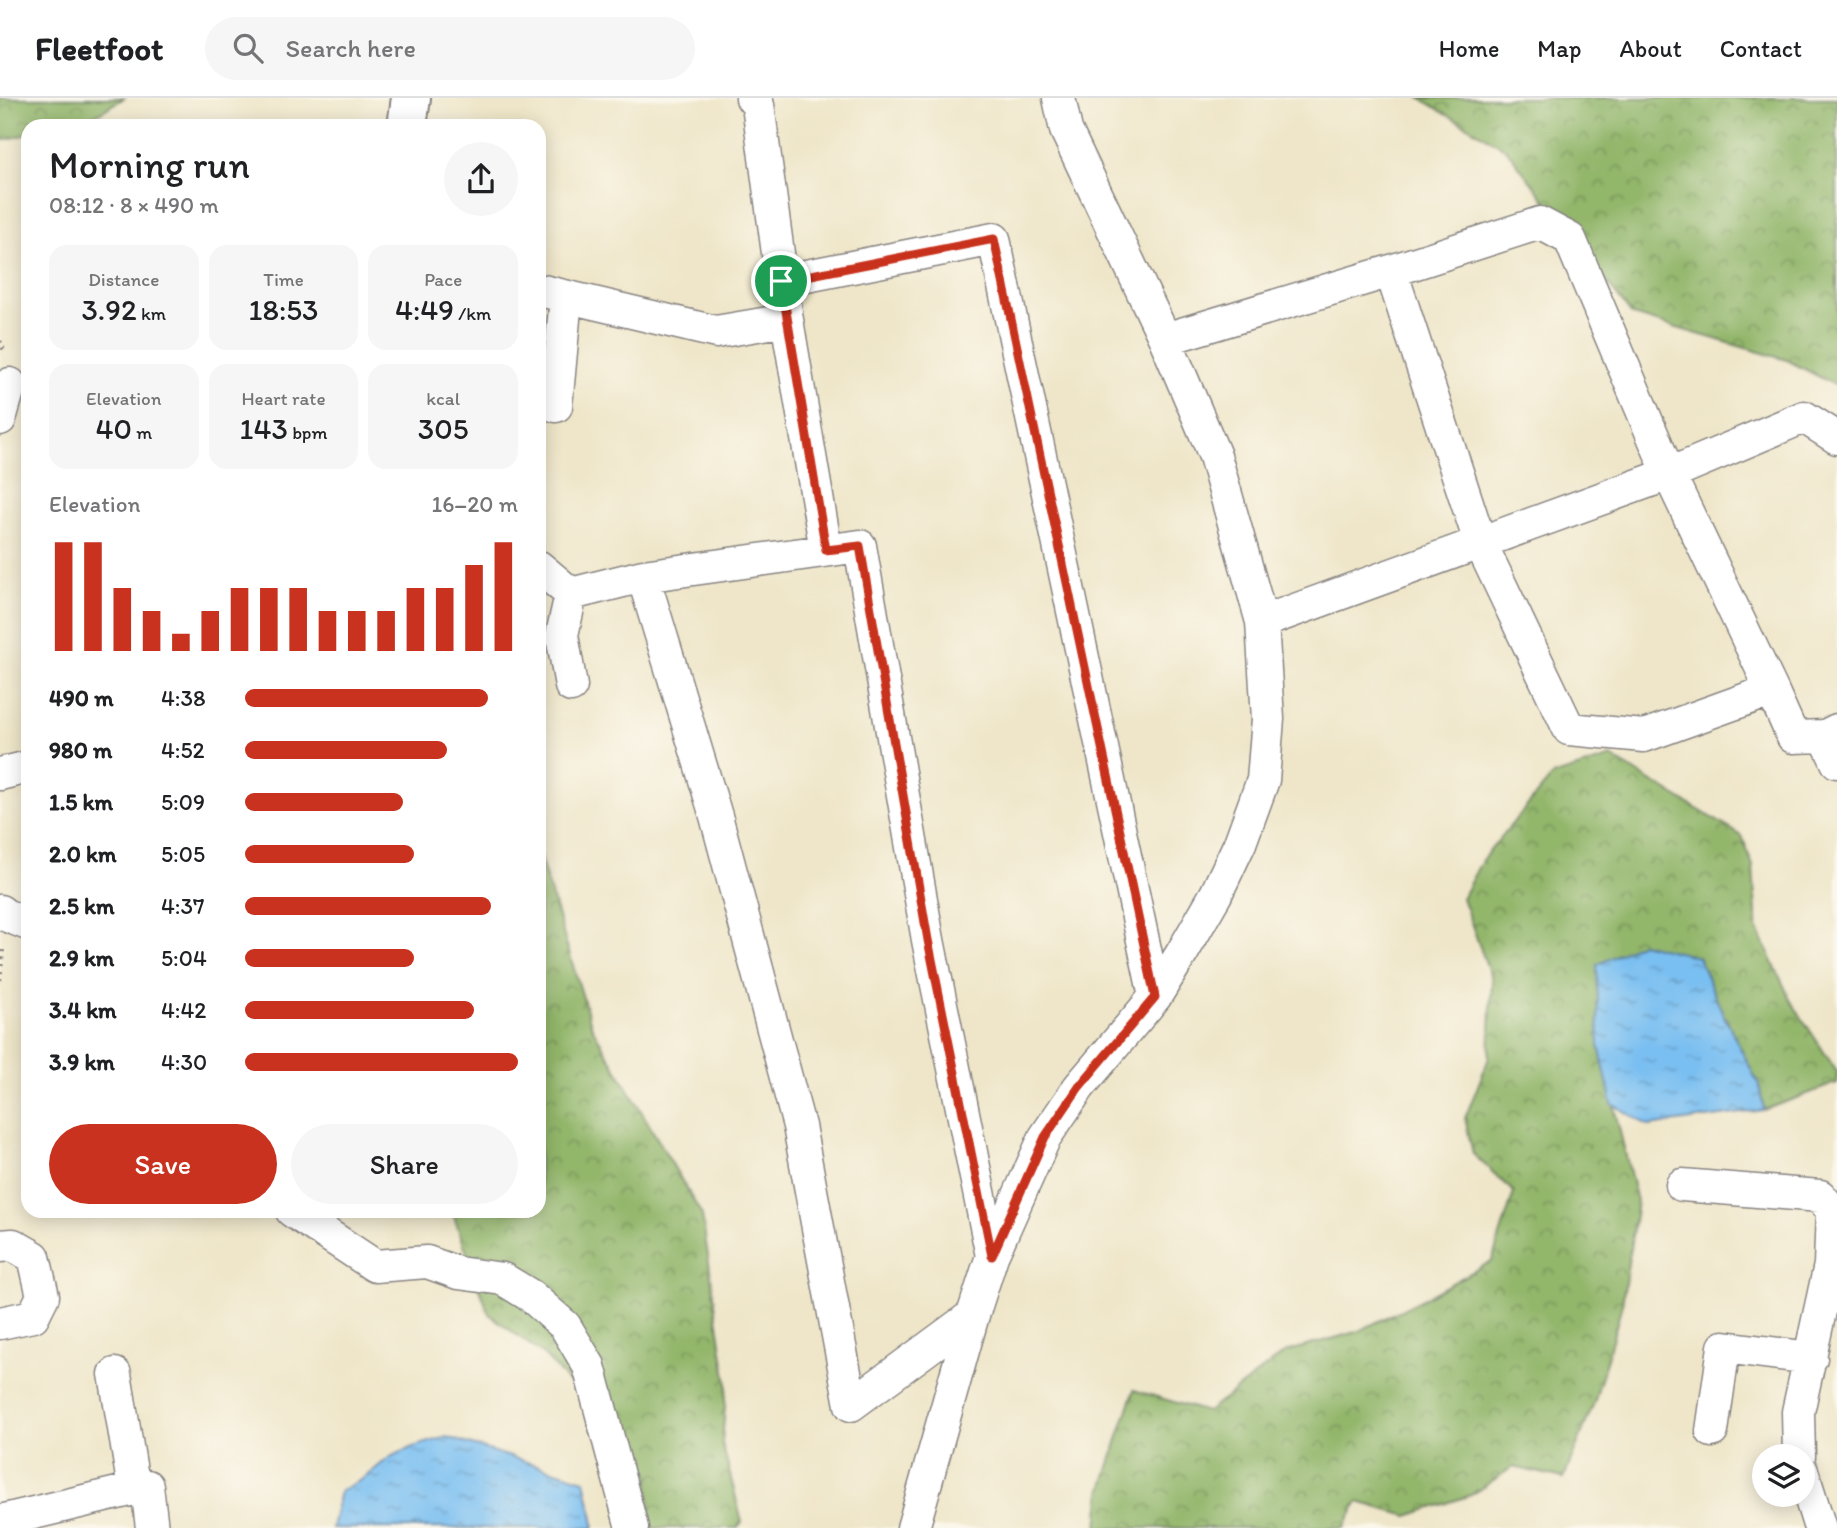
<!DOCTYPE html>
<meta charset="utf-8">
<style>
body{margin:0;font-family:Itim,sans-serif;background:#f6f6f6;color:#202124;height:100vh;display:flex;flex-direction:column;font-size:26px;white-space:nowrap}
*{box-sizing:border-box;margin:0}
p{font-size:23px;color:#757577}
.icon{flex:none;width:38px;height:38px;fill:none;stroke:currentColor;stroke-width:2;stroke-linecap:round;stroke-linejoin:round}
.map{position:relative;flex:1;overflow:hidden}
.details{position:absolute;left:21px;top:21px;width:525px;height:1099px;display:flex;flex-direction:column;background:#fff;border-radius:21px;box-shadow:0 4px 18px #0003}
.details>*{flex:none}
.tools{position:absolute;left:1752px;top:1346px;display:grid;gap:14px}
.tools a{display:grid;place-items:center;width:63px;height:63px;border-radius:50%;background:#fff;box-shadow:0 4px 18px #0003;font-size:35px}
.pin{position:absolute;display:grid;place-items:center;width:60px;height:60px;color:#fff;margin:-30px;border:4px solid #fff;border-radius:50%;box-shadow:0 2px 7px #0007}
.round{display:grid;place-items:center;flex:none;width:74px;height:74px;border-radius:37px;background:#f6f6f6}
.summary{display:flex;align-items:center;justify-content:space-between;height:119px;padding:0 28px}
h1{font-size:38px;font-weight:600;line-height:52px}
.stats{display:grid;grid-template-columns:repeat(3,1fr);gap:10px;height:119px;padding:7px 28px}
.stats div{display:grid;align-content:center;border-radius:18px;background:#f6f6f6;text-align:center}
.stats b{font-size:30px;font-weight:600}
.stats small{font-size:19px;font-weight:400}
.stats p{font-size:19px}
.chart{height:196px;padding:14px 28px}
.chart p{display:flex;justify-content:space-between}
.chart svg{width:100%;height:126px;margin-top:7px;stroke:#c8321e;stroke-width:6}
.action{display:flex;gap:14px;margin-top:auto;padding:14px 28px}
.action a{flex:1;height:80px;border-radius:42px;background:#c8321e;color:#fff;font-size:28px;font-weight:600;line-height:80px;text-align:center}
.action a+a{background:#f6f6f6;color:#202124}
ul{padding:0 28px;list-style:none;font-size:23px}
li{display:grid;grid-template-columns:112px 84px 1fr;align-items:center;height:52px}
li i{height:18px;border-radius:9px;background:#c8321e}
header{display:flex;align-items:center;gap:42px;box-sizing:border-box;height:98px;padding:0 35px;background:#fff;border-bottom:2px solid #e0e0e0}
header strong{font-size:33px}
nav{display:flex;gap:38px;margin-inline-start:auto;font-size:24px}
.search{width:490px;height:63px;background:#f6f6f6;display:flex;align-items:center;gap:18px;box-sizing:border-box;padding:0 24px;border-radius:38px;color:#757577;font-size:26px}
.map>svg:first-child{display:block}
.forest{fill:url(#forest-crowns);stroke:#5a6c53;stroke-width:2}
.water{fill:url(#water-ripples);stroke:#4e7096;stroke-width:2}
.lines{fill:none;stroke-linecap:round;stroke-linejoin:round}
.minor-casing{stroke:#888482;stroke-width:35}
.tertiary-casing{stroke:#888482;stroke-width:42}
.path{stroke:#888482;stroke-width:4.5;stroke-dasharray:2 5;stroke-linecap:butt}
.minor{stroke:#fff;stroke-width:32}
.tertiary{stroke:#fff;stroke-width:38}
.route-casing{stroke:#fff;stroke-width:14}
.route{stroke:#c8321e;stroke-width:9}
</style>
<header>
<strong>Fleetfoot</strong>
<div class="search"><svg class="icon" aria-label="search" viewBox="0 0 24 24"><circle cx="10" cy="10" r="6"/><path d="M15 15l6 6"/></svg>Search here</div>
<nav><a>Home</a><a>Map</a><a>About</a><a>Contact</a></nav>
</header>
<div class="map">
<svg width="1837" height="1430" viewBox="0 0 1837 1430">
<defs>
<pattern id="forest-crowns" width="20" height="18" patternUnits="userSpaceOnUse" patternTransform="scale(1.75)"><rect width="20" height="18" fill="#92b66b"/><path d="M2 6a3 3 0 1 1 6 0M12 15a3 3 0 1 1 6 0" fill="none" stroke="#779459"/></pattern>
<pattern id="water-ripples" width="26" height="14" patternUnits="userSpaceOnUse" patternTransform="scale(1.75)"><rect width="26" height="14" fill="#7abff1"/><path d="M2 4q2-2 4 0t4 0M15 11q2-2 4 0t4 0" fill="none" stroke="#649bc4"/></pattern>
</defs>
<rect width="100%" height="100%" fill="#fbf7ec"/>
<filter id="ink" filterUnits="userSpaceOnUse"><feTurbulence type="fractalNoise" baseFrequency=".0143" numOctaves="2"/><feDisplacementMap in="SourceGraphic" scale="14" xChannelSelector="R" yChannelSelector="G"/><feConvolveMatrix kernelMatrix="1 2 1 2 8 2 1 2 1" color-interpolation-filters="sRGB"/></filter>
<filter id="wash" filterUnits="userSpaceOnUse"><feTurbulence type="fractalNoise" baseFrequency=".00686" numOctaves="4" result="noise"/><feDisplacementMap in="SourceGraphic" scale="28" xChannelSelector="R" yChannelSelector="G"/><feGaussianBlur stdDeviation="1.57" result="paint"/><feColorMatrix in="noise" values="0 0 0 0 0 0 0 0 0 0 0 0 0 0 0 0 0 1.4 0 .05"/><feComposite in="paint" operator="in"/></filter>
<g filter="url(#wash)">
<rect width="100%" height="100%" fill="#efe6c9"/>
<path class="forest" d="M0,0H124L94,18L56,28H28V36L0,43Z
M1420,0H1837V288L1787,262L1632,217L1506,51Z
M1611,659L1742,738L1753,768L1757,830L1791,903L1837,974V985L1764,1012L1759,987L1724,918L1698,859L1599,948L1637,1103L1622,1207L1595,1302L1564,1380L1513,1369L1471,1397L1408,1418L1358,1404L1344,1430H1098L1101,1394L1134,1292L1207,1314L1286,1254L1359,1233L1423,1201L1492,1163L1514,1094L1473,1056L1465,1020L1489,960L1492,882L1462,800L1482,762L1552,678Z
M539,757L592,929L702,1117L727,1286L722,1345L742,1424L737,1430H651L648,1373L546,1259L489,1216L452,1113H539Z"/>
<path class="water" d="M1641,845L1698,859L1724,918L1759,987L1764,1012L1649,1028L1612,1006L1599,948L1597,867Z
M446,1339L585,1382L594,1426L593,1430H332L340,1393L361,1382L390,1359L413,1349Z"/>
</g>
<g filter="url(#ink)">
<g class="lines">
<defs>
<path id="minor" d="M752,0L758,7L787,222L826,452
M1391,173L1480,444L1569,631L1644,638L1772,592
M781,183L994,141L1155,899
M539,192L716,234L787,222
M1165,241L1391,173L1540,125L1570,141L1669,376L1772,592L1793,639L1825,638L1837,632
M556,308L566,199
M0,321L10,286
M539,469L571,496L643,478
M571,496L562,537L571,588
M1262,524L1669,376L1804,319L1837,340
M1825,638L1837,664
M0,676L28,669
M0,813L5,817L28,826
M1682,1087L1820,1098L1832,1112L1830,1167L1798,1314L1799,1358
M292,1113L375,1168L427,1164L458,1175L503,1181L531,1198L565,1228L589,1268L632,1430
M0,1148L13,1147L34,1159L43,1198L33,1218L0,1225
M973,1217L851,1307L799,1028L716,718L643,478L860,448L928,842L992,1158
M115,1276L134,1391
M1712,1333L1724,1249L1811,1260
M1802,1373L1820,1430
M0,1423L147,1388L152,1430
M913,1430L973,1217L992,1158L1045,1039L1079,989L1155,899L1182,855L1216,796L1240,745L1263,682L1268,621L1262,524L1215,358L1165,241L1066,32L1059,0"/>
<path id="tertiary" d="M407,28L411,0"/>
</defs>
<use href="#minor" class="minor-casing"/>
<use href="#tertiary" class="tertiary-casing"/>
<path class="path" d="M0,243L5,255
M0,882L3,850"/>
<use href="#minor" class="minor"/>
<use href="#tertiary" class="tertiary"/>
</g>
</g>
<g class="lines" filter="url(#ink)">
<defs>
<path id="route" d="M994,141L1155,899L1079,989L1045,1039L992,1158L928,842L860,448L826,452L781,183Z"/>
</defs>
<use href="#route" class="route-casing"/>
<use href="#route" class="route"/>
</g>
</svg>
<div class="tools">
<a><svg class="icon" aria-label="layers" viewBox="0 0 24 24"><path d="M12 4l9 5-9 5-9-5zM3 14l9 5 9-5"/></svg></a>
</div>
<div class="pin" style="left:781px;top:183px;background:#1e9e55"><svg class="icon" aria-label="arrive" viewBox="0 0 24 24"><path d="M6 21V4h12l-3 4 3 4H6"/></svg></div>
<section class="details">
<div class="summary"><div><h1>Morning run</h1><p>08:12 · 8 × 490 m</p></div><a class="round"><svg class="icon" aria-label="share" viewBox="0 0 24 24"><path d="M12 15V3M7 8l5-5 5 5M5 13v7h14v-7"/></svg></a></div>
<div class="stats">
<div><p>Distance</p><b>3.92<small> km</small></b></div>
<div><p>Time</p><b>18:53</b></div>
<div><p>Pace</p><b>4:49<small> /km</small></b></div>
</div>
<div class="stats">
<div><p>Elevation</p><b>40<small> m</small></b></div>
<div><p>Heart rate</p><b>143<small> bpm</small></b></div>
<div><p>kcal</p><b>305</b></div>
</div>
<div class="chart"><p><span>Elevation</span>16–20 m</p>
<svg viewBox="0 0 160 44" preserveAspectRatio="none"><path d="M5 44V6M15 44V6M25 44V22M35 44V30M45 44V38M55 44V30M65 44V22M75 44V22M85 44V22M95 44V30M105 44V30M115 44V30M125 44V22M135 44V22M145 44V14M155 44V6"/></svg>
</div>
<ul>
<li><b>490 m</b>4:38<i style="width:89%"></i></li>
<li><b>980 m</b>4:52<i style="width:74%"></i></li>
<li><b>1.5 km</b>5:09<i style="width:58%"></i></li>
<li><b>2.0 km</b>5:05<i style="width:62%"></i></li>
<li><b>2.5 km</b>4:37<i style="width:90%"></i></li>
<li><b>2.9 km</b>5:04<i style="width:62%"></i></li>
<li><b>3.4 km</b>4:42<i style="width:84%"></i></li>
<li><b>3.9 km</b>4:30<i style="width:100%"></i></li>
</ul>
<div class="action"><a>Save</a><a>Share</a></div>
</section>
</div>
